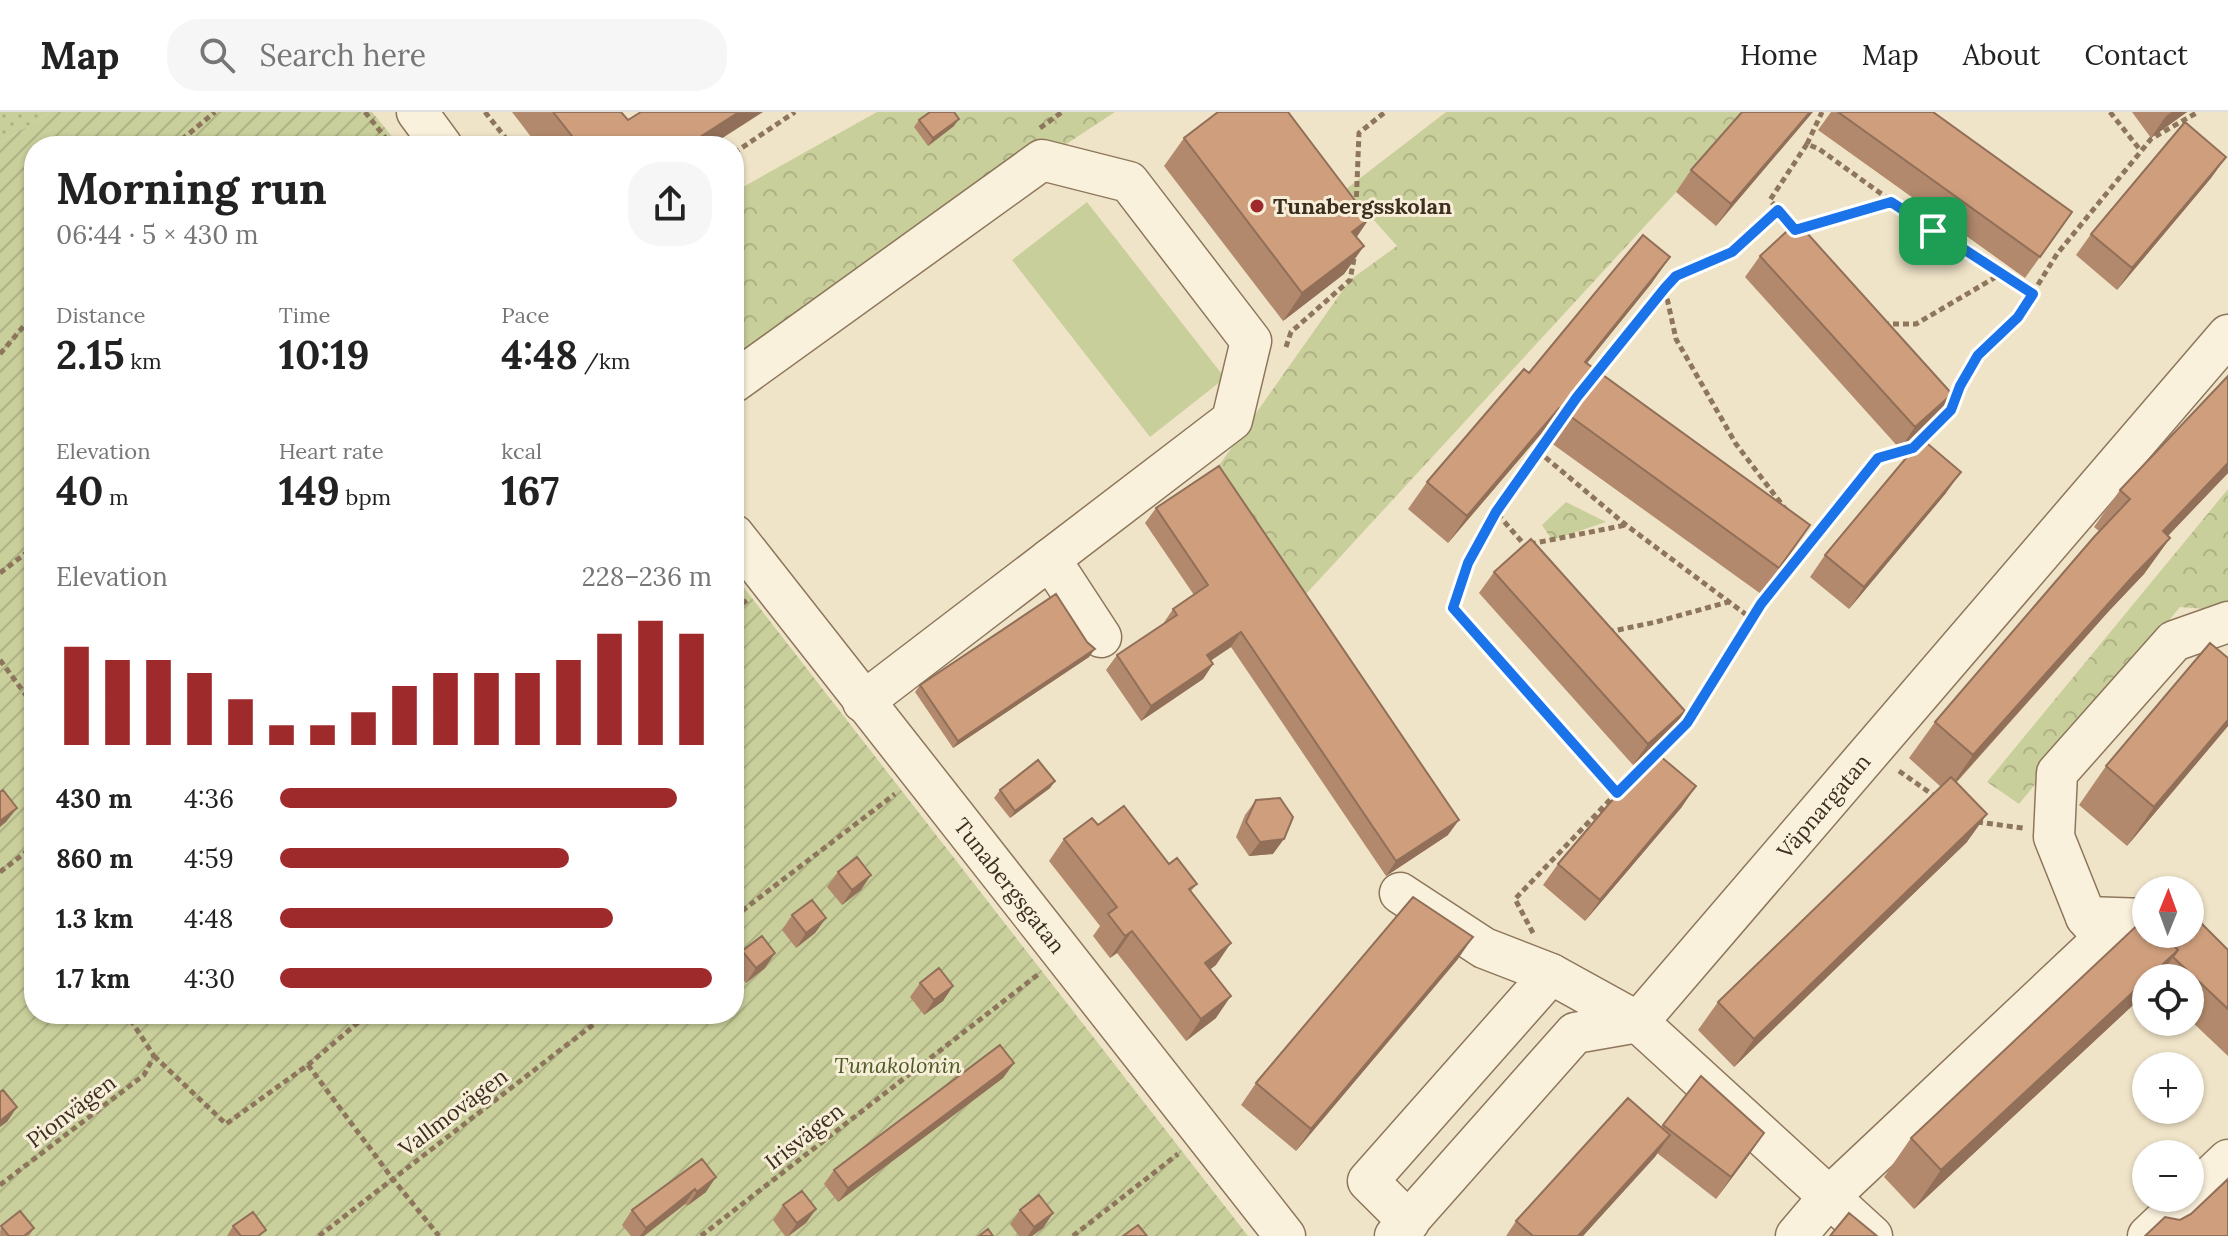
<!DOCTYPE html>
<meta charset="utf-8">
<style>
body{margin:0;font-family:Lora,serif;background:#f6f6f6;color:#222;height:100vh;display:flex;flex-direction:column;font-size:30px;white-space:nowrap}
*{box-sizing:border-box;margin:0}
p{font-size:26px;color:#767676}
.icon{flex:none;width:44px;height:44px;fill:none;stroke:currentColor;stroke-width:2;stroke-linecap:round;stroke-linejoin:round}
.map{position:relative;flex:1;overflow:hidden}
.sheet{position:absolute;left:24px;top:24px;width:720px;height:888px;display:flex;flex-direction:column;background:#fff;border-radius:32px;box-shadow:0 2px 6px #0004}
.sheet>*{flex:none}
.needle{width:52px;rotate:1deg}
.tools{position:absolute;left:2132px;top:764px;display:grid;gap:16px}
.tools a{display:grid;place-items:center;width:72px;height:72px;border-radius:50%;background:#fff;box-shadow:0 2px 6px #0004;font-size:40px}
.pin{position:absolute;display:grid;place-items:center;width:68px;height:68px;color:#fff;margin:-34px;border-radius:16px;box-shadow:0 4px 12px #0006}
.round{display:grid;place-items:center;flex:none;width:84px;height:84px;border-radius:32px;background:#f6f6f6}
.headline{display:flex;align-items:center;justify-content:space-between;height:136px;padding:0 32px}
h1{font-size:44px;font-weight:800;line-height:60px}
.stats{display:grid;grid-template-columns:repeat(3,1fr);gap:12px;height:136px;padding:8px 32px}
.stats div{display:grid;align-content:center}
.stats b{font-size:40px;font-weight:800}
.stats small{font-size:22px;font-weight:400}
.stats p{font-size:22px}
.chart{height:224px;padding:16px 32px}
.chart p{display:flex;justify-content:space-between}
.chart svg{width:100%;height:144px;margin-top:8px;stroke:#9e2a2b;stroke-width:6}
ul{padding:0 32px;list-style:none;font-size:26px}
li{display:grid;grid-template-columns:128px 96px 1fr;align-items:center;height:60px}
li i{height:20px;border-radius:10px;background:#9e2a2b}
header{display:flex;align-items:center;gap:48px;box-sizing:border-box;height:112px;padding:0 40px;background:#fff;border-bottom:2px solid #e0e0e0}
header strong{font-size:38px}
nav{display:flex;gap:44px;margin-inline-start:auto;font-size:28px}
.search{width:560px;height:72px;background:#f6f6f6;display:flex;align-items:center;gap:20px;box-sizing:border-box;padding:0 28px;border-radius:32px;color:#767676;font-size:30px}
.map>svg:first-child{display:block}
.grass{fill:url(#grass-dots)}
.park{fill:url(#park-crowns)}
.garden{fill:url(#garden-furrows)}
.pitch{fill:#c9cf9b}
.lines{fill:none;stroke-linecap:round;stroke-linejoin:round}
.minor-casing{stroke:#8d765c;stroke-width:43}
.path{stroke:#8d765c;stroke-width:5;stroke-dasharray:6 4;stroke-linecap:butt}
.minor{stroke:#faf1dc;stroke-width:40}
.wall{fill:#b2896c}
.shaded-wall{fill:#916f58}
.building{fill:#cf9f7d;stroke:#916f58;stroke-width:2}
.route-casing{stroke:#fff;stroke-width:16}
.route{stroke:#1a73e8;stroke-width:10}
.poi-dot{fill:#9e2a2b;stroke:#f7eed8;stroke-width:3}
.labels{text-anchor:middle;stroke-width:6;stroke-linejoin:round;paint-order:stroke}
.poi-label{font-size:22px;font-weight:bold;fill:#3d2e20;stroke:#f7eed8;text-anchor:start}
.street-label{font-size:22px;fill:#3d2e20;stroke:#f7eed8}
.park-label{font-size:22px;font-style:italic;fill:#4d5a26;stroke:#f7eed8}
</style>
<header>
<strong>Map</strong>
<div class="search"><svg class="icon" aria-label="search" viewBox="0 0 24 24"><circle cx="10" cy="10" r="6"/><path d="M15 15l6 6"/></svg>Search here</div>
<nav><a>Home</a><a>Map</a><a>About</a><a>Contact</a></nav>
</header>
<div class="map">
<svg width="2228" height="1124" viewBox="0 0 2228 1124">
<defs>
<pattern id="grass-dots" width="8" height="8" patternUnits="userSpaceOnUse" patternTransform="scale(2)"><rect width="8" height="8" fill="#c9cf9b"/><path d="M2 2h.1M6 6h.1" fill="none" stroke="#aeb285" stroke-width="1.8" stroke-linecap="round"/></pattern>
<pattern id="park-crowns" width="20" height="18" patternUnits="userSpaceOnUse" patternTransform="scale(2)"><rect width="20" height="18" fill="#c9cf9b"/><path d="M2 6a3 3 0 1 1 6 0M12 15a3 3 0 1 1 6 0" fill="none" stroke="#aeb285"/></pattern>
<pattern id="garden-furrows" width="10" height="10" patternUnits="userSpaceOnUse" patternTransform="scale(2)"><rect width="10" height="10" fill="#c9cf9b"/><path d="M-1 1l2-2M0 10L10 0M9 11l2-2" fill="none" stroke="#aeb285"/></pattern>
</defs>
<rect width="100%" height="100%" fill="#f0e4c8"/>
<path class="grass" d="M0,0H51L0,31Z"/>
<path class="park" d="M877,0H1115L1042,48L734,270V80Z
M1446,0H1750L1294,495L1208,369L1350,168L1397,134L1346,77Z
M2228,377V499L2180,495L2019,692L1987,670Z
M1566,390L1606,410L1552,428L1542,413Z"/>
<path class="garden" d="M51,0H372L400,34H34V902H734V463L1248,1124H0V31Z"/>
<path class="pitch" d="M1087,90L1225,266L1150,325L1012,148Z"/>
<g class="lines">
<defs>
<g id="minor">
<path d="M417,0L442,34"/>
<path d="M734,270L1042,48L1129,70L1251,229L1232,308L863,590"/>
<path id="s1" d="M734,423L1285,1124"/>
<path d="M1050,447L1101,525"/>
<path d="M1400,781L1484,836L1551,862"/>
<path d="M2146,807L2086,805L2054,725L2057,661L2174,529L2228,510"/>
<path d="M2190,1084L2228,1048"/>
<path d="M1409,1110L1368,1069L1551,862L1638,910L1872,1124"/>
<path id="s2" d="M1395,1124L1575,921L1638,910L2228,223"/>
<path d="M1796,1124L1829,1085L2104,826L2086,805"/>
<path d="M2148,1124L2188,1086"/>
</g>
</defs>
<use href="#minor" class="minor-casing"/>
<path class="path" d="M365,0L392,34
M485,0L512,34
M2110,0L2141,39
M1040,16L1062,0
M1807,32L1822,0
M174,34L215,0
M734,41L795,0
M1356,95L1359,21L1385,0
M1796,117L1890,90
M1795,118L1770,88L1807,32L1819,37L1933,119L2033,182
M1665,177L1676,227L1736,332L1786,398
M1883,212H1916L2001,162
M1286,235L1291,220L1350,168L1355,141
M0,242L34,202
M1595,263L1676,164L1732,140L1778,98
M1551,322L1539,340L1626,413L1752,507
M1496,400L1468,451L1453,496L1617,681
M1530,432L1626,413
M1528,437L1496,400L1539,340
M0,461L34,435
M734,498L747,488
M1608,520L1656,510L1728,490
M0,548L34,594
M1653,645L1687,611L1761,492L1878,346L1913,336L1951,298L1960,274L1978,243L2018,205L2057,142L2151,27L2198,0
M1899,659L1936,685
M1977,710L2023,716
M0,760L34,734
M734,805L895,682
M1533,821L1515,787L1628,669
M154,944L226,1012L308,953L368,902
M308,953L392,1066L439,1124
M0,1073L144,963L154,944L132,910L130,902
M319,1124L607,902
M701,1124L1040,861
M1073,1124L1178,1042"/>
<use href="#minor" class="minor"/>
</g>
<path class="wall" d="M512,0H621L628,8L710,34H538Z
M1810,0L1716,114L1676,80L1691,58Z
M1831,0H1933L2072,100L2025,166L1818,18Z
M2132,0H2187L2151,26Z
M919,8L954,14L928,34L914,15Z
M1184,26L1364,134L1344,162L1283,209L1164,54Z
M2226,45L2211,66L2117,178L2076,143L2091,122Z
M1760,144L1952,282L1937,303L1900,337L1745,165Z
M1670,145L1651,172L1587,251L1810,413L1761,482L1540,323L1448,431L1408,397L1427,370L1529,261Z
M2228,264V361L2168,424L2170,426L2144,462L2108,500L1956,671L1967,730L1734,955L1698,918L1718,890L1941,675L1909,646L1935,610L2099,419L2094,415L2120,378Z
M1946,381L1849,497L1810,465L1825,443Z
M1156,396L1448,723L1386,764L1231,535L1211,548L1213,552L1203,567L1141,609L1106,558L1117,543L1163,512L1173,497L1194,483L1145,411Z
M1494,460L1685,599L1670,621L1633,653L1479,481Z
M1087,530L1089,545L953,636L915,580L920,573Z
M2228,546V614L2127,734L2079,693L2106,654Z
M1055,669L1050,676L1010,706L994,686L1000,678Z
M1696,674L1681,696L1585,809L1543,773L1558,752Z
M1256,688L1273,742L1249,744L1236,725L1245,703Z
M1098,713L1169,752L1197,772L1191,779L1216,853L1210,857L1216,906L1186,929L1117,841L1110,846L1093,824L1100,814L1049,749L1064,727Z
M838,760L861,778L842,793L827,775Z
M792,803L826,806L815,821L796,836L782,818Z
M2168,827L2228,838V944L2190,908V866H2146V881L1914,1097L1884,1065L1911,1026Z
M742,839L775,841L765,856L746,871L734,856V850Z
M1458,847L1296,1039L1241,993L1256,971Z
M920,871L953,874L943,889L924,903L910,885Z
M1014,951L1003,966L838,1090L824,1072L834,1058Z
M1701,964L1749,1043L1716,1087L1657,1041L1583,1124H1506L1516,1109L1661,1015Z
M702,1047L706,1080L687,1094L685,1092L644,1124H631L622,1113L632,1098Z
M783,1093L816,1097L806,1111L789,1124H785L773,1108Z
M1020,1098L1053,1101L1043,1116L1032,1124H1019L1010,1112Z
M1,1114L34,1116L29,1124H0Z
M233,1114L262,1124H227Z"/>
<path class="shaded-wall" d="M739,0H763L710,34H686Z
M1810,0H1813L1716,114L1731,92Z
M2172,0H2187L2151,26L2166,4Z
M959,7L954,14L928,34L933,26Z
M2226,45L2211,66L2117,178L2132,156Z
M1369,107L1350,135L1352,120Z
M1364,134L1344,162L1283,209L1302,181Z
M1670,145L1651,172L1566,277L1585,250Z
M1952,282L1937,303L1900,337L1915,315Z
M1559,296L1540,323L1448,431L1467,404Z
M2228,351V361L2137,456L2163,419Z
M1961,360L1946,381L1849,497L1864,475Z
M2170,426L2144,462L2108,500L1947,680L1973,643L2134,463Z
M1241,520L1231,535L1197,558L1207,543Z
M1095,537L1089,545L953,636L958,629Z
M1213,552L1203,567L1141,609L1151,594Z
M1685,599L1670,621L1633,653L1648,632Z
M2228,608V614L2127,734L2154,695Z
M1055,669L1050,676L1010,706L1015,699Z
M1696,674L1681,696L1585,809L1600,788Z
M17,696L6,710L0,715V709Z
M1987,702L1967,730L1734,955L1754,927Z
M1459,708L1448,723L1386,764L1396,749Z
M1284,727L1273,742L1249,744L1260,730Z
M871,763L861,778L842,793L852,778Z
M826,806L815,821L796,836L806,821Z
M1132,819L1117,841L1110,846L1125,824Z
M1473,825L1458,847L1296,1039L1311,1017Z
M1231,831L1216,853L1190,873L1205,851Z
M2178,838L2158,866H2148Z
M775,841L765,856L746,871L756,856Z
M2146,868V881L1914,1097L1941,1058Z
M953,874L943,889L924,903L934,888Z
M1231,884L1216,906L1186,929L1201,907Z
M1014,951L1003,966L838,1090L848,1076Z
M17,995L7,1010L0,1015V1009Z
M1764,1021L1749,1043L1716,1087L1731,1065Z
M1670,1023L1655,1045L1583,1124H1578Z
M716,1065L706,1080L687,1094L697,1080Z
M695,1077L685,1092L644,1124H640L646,1116Z
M816,1097L806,1111L788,1124L797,1111Z
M1053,1101L1043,1116L1032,1124H1028L1034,1115Z"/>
<path class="building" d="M553,0H621L628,8L641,0H739L686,34H580Z
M930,0H954L959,7L933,26L919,8Z
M1218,0H1288L1369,107L1352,120L1364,134L1302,181L1184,26Z
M1742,0H1810L1731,92L1691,58Z
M1838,0H1933L2072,100L2040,145Z
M2185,10L2226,45L2132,156L2091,122Z
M1797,110L1952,282L1915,315L1760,144Z
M1643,123L1670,145L1585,250L1810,413L1779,456L1559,296L1467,404L1427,370L1524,257L1529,261Z
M2228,264V351L2163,419L2170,426L2134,463L1973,643L1935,610L2094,425L2130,387L2120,378Z
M1922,327L1961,360L1864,475L1825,443Z
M1219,354L1459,708L1396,749L1241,520L1207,543L1213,552L1151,594L1117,543L1177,503L1173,497L1208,473L1156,396Z
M1531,427L1685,599L1648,632L1494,460Z
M1056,482L1087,530L1095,537L958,629L920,573Z
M2210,531L2228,546V608L2154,695L2106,654Z
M1654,639L1696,674L1600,788L1558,752Z
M1038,648L1055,669L1015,699L1000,678Z
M1951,665L1987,702L1754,927L1718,890Z
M3,678L17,696L0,709V680Z
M1280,686L1293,705L1284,727L1260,730L1246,710L1256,688Z
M1124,694L1169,752L1177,746L1197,772L1189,777L1231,831L1205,851L1231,884L1201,907L1132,819L1125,824L1108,802L1117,795L1064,727L1092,706L1098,713Z
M857,745L871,763L852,778L838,760Z
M1413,785L1473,825L1311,1017L1256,971Z
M812,788L826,806L806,821L792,803Z
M2192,802L2228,838V897L2173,845L2178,838L2168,827L2173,822H2190V804Z
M2146,805V822H2163L2178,838L2148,866H2146V868L1941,1058L1911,1026Z
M762,824L775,841L756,856L742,839Z
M939,856L953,874L934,888L920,871Z
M1000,933L1014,951L848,1076L834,1058Z
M1701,964L1764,1021L1731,1065L1663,1013Z
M3,978L17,995L0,1009V980Z
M1628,986L1670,1023L1578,1124H1533L1516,1109Z
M702,1047L716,1065L697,1080L695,1077L646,1116L632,1098Z
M2228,1067V1124H2145L2165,1105L2180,1108L2191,1102Z
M802,1079L816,1097L797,1111L783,1093Z
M1039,1083L1053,1101L1034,1115L1020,1098Z
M20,1099L34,1116L24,1124H9L1,1114Z
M253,1100L266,1118L258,1124H241L233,1114Z
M1849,1101L1877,1124H1830Z
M1138,1113L1147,1124H1123Z
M988,1117L993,1124H979Z"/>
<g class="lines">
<defs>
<path id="route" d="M1891,90L2033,182L2018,205L1978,243L1960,274L1951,298L1913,336L1878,346L1761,492L1687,611L1617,681L1453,496L1468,451L1496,400L1577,285L1665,176L1676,164L1732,140L1778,98L1795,118Z"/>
</defs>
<use href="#route" class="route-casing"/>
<use href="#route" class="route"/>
</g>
<circle class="poi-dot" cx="1257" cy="94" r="8"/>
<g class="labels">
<g class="poi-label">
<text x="1273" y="102">Tunabergsskolan</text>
</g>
<g class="street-label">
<text dy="8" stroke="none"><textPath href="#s2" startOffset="620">Väpnargatan</textPath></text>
<text dy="8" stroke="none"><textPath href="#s1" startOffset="446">Tunabergsgatan</textPath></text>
<text transform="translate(71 999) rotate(-37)" y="8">Pionvägen</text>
<text transform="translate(453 1000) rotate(-37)" y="8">Vallmovägen</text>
<text transform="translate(804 1024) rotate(-38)" y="8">Irisvägen</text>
</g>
<g class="park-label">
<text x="898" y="961">Tunakolonin</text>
</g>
</g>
</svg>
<div class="tools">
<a><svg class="needle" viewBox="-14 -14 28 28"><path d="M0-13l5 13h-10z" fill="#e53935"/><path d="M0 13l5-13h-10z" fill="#767676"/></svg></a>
<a><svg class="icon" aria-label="locate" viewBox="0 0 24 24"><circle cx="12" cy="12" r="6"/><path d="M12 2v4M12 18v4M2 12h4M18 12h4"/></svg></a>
<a>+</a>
<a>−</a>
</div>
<div class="pin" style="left:1933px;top:119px;background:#1e9e55"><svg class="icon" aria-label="arrive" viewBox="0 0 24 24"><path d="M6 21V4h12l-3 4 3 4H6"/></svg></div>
<section class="sheet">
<div class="headline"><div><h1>Morning run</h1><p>06:44 · 5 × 430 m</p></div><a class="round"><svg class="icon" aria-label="share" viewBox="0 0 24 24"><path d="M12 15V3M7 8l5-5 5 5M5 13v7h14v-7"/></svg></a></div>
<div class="stats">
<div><p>Distance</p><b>2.15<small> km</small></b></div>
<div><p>Time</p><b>10:19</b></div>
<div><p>Pace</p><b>4:48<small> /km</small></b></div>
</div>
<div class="stats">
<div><p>Elevation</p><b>40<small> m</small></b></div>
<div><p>Heart rate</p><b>149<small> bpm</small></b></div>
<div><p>kcal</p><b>167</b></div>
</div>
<div class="chart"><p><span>Elevation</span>228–236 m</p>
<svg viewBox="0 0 160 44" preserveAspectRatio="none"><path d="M5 44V14M15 44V18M25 44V18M35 44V22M45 44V30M55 44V38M65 44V38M75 44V34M85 44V26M95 44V22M105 44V22M115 44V22M125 44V18M135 44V10M145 44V6M155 44V10"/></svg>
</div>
<ul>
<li><b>430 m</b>4:36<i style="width:92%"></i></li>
<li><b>860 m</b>4:59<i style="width:67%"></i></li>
<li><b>1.3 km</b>4:48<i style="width:77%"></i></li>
<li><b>1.7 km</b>4:30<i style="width:100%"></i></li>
</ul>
</section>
</div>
